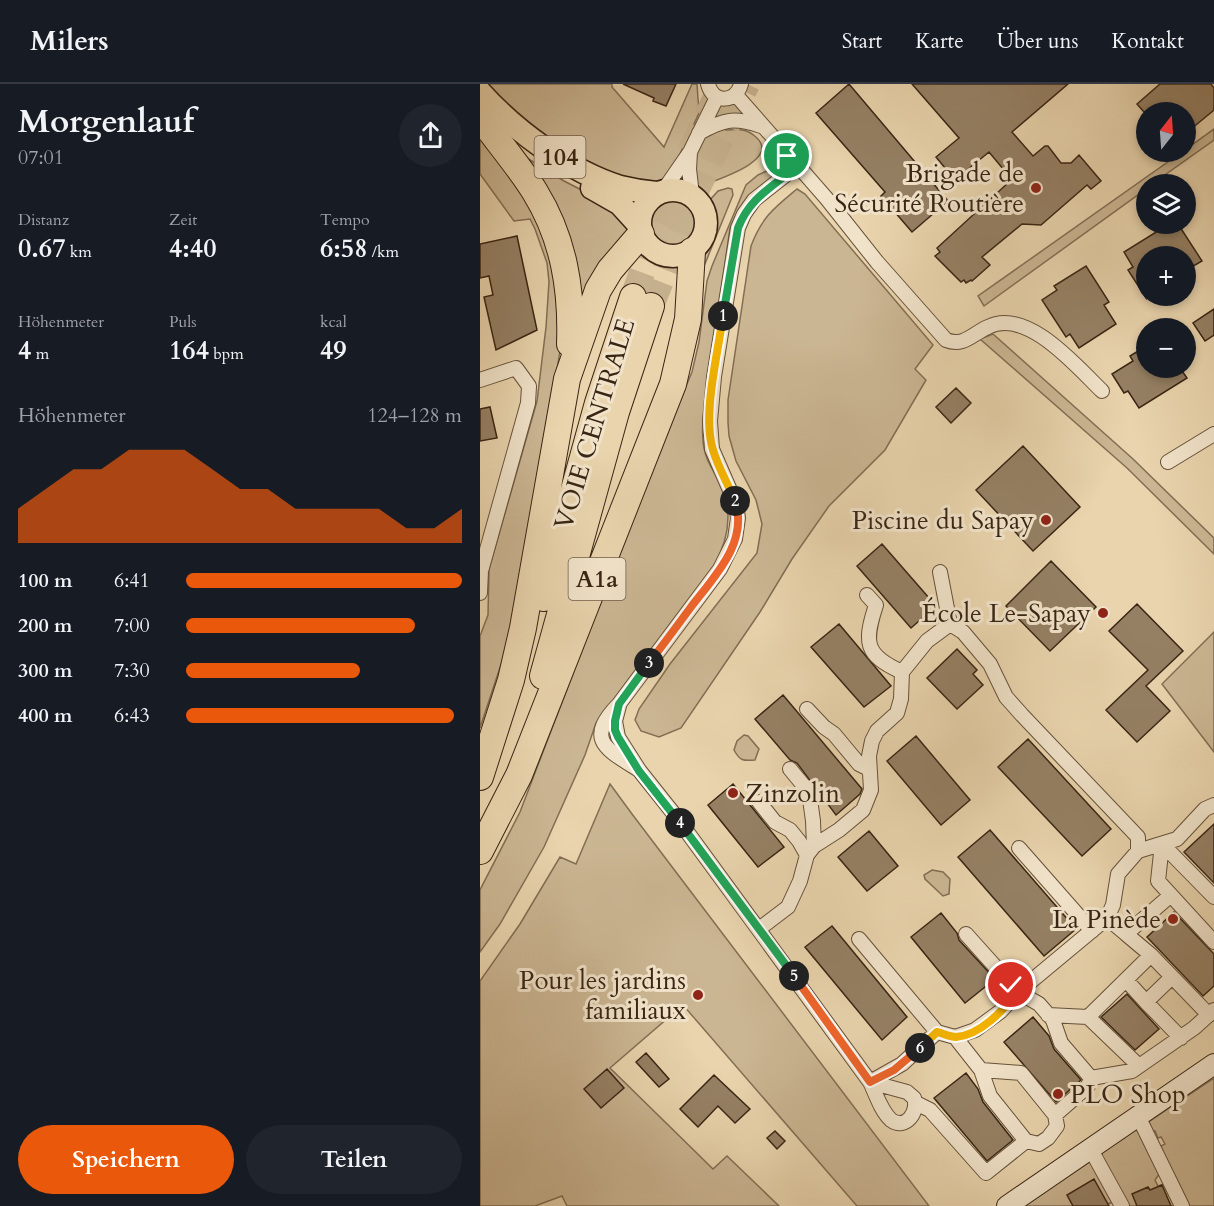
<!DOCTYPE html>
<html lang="de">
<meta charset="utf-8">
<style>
body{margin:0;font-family:Cardo,serif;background:#20242c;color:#f1f3f6;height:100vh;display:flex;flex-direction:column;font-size:22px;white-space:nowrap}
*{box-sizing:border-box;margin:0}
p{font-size:20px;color:#9ea1a6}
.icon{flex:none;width:33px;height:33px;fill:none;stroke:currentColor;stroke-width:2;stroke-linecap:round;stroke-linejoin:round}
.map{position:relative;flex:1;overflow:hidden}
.drawer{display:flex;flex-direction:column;background:#171b24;width:480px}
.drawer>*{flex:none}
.needle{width:39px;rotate:17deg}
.controls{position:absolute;left:656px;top:18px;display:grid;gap:12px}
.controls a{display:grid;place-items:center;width:60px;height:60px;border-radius:50%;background:#171b24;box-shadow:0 3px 9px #0003;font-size:30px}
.pin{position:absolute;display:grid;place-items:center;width:51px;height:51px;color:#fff;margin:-26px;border:3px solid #fff;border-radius:50%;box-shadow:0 2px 6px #0007}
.km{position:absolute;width:30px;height:30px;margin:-15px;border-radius:50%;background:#222;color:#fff;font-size:16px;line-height:30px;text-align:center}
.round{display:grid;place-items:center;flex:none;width:63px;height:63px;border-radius:32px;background:#20242c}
.head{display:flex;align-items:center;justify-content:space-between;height:102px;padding:0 18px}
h1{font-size:33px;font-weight:700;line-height:45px}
.metrics{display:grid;grid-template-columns:repeat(3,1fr);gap:9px;height:102px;padding:6px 18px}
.metrics div{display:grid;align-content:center}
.metrics b{font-size:26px;font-weight:700}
.metrics small{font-size:16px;font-weight:400}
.metrics p{font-size:16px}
.chart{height:168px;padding:12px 18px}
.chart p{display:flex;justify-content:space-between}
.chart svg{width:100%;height:108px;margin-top:6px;fill:#ea580c;opacity:.7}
.action{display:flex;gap:12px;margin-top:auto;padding:12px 18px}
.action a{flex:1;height:69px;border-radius:36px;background:#ea580c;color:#fff;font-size:24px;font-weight:700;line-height:69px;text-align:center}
.action a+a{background:#20242c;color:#f1f3f6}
ul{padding:0 18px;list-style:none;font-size:20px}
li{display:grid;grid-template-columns:96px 72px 1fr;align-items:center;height:45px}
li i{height:15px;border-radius:8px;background:#ea580c}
header{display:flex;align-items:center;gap:36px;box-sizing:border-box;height:84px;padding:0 30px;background:#171b24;border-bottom:2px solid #363941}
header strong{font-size:28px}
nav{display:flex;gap:33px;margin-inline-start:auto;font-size:21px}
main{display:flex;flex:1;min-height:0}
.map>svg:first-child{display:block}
.green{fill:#cbb693;stroke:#826e54;stroke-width:1.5}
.building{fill:#958064;stroke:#392514;stroke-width:1.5}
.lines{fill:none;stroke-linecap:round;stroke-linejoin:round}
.highway-tunnel{stroke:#c6b18e;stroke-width:26;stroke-dasharray:26 13;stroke-linecap:butt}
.street-casing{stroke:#65513a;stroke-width:16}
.secondary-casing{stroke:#392514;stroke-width:22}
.primary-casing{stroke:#392514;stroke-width:25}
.highway-casing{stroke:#392514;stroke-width:28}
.street{stroke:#f1e3ca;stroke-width:14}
.secondary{stroke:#f1e3ca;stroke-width:20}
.primary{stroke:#e9d4ad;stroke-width:22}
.highway{stroke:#e9d4ad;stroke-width:26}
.split-1-casing{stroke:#fff;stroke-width:12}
.split-2-casing{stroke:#fff;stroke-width:12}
.split-3-casing{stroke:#fff;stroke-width:12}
.split-4-casing{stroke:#fff;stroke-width:12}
.split-5-casing{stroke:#fff;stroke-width:12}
.split-6-casing{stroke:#fff;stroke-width:12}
.split-7-casing{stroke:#fff;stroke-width:12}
.split-1{stroke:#22a559;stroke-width:8}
.split-2{stroke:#f5b400;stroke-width:8}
.split-3{stroke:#f0652b;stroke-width:8}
.split-4{stroke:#22a559;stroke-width:8}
.split-5{stroke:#22a559;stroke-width:8}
.split-6{stroke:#f0652b;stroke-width:8}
.split-7{stroke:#f5b400;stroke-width:8}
.poi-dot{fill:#8f2418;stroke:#f1e3ca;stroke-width:2}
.labels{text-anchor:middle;stroke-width:6;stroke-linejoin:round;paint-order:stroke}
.shield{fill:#f1e3ca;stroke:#705e4b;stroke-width:1.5}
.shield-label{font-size:24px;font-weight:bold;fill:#392514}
.poi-label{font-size:26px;fill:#392514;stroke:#f1e3ca;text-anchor:end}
.street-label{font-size:26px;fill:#392514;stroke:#f1e3ca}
</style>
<header>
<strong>Milers</strong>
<nav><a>Start</a><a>Karte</a><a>Über uns</a><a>Kontakt</a></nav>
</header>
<main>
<section class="drawer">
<div class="head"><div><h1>Morgenlauf</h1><p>07:01</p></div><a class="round"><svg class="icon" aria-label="share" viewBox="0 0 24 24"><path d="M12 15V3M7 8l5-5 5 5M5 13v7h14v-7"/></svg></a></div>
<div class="metrics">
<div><p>Distanz</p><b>0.67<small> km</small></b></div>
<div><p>Zeit</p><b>4:40</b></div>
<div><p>Tempo</p><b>6:58<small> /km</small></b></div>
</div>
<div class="metrics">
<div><p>Höhenmeter</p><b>4<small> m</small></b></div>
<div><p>Puls</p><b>164<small> bpm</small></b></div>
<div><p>kcal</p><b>49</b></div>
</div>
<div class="chart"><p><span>Höhenmeter</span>124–128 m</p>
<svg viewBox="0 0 160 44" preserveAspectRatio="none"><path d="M0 44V30L10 22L20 14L30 14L40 6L50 6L60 6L70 14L80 22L90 22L100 30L110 30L120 30L130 30L140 38L150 38L160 30V44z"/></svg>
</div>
<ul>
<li><b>100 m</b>6:41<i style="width:100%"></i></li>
<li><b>200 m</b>7:00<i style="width:83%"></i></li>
<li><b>300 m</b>7:30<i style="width:63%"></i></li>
<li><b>400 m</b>6:43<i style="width:97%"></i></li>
</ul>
<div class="action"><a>Speichern</a><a>Teilen</a></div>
</section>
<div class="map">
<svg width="734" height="1122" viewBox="0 0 734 1122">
<rect width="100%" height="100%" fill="#e9d4ad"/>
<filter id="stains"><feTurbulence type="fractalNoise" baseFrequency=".00333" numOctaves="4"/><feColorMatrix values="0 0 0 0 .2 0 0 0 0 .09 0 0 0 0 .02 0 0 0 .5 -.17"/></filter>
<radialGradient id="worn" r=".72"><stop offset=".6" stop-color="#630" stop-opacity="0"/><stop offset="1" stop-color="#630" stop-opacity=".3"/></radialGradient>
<path class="green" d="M4,0H132V3L184,63L212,0H217L219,29L193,85L185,95L175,99L141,95L64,55Z
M245,41L246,46C258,45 267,44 277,54C300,77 235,96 221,102L217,101C214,69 215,58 245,41Z
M734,45V56L672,100H666V105L504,222L498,212L702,68H705V66Z
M0,53L49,116L68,158L81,212L80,267L36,535L0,644V552L8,531L9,485L57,317L66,243L69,198L67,179L55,145L50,135L34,137L0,90Z
M47,74L84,97L141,126L150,145L103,226Z
M300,81L303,85C279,104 262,115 250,144L223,335C222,351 222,366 230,381C234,389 240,397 243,406C253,432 247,458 234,482L116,639L105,671L64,763L20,840L0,868V806L40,728L174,378L212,288L219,258L227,197L232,182L266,101L278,91Z
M248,104L252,105L253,111L220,192L222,172L232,158L237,144L235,127L230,116L238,107Z
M317,105L325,110L453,261L435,285L446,296L405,366L349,422L312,475L280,528L201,644L179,653L161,647L155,636L159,625L190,580L277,469L282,440L276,416L256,377L249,352L248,338V316L271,162C282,133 294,124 317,105Z
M171 139a22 22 0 1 1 44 0a22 22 0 1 1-44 0Z
M513,250L653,375L734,454V470L647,384L500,255Z
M734,548V668L682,600Z
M264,651L268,652L279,665L275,676C263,677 260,677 254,666L257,657Z
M130,700L152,730L449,1122H377L203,921L130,984L233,1085L247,1072L299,1122H87L82,1112L55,1122H0V897L40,840L80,773L96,780Z
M452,786L463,788L470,795L469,810L463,812L445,795L444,791Z
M734,994V1122H708L679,1063L685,1060L681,1053L678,1054L675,1047H671L667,1039Z
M659,1044L680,1089L675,1096L678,1102L684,1100L697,1122H648L621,1076L622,1069Z
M611,1077L635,1117L628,1120L629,1122H544Z"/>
<path class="building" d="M143,0H196L186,22L173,17L174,14Z
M369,0L468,117L432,148L401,112L405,108L336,29Z
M432,0H588L532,48L553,72L565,62H568L581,79H591L599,71L621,97L611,105L607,101L561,141L542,140L502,173L510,181L492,197L491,196L486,199L484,196L481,198L455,172L460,168L457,164L529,98V92L509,68L475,96L456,73L479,54Z
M680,0H731L734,4V26L705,50V28H664L657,20Z
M698,140L722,177L705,187V172H666V214L648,186L653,183L644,168L681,145L684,149Z
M37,152L57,246L16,266L4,213L13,211L9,192L0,194V160Z
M606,182L629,218L624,221L636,240L599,264L590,250L586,253L562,216L577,206L574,202Z
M734,225V251L725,257L713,239Z
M666,262V284H700L707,294L659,324L648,307L644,309L632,290L653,277L650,272Z
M476,304L491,319L471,339L456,323Z
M10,323L17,354L0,357V325Z
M543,362L600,423L553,467L496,406Z
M402,460L456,522L431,544L377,482Z
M571,477L616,523L570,567L526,522Z
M657,520L703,567L666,602L690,627L657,658L626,626L668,586L629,547Z
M359,540L411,602L384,623L331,563Z
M477,565L497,586L493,590L503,601L477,625L447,594Z
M303,611L382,705L380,710L356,731L317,679L310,676L275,635Z
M436,652L490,716L461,741L407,677Z
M548,655L631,745L602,772L518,683Z
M253,700L304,763L278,783L228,721Z
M734,740V799L704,768Z
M510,746L596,845L564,872L478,773Z
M389,747L418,782L387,807L358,773Z
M694,828L734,870V902L723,912L667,853Z
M461,829L477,849L479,856L515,895L485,919L431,853Z
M352,842L427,933L402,956L325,863Z
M647,910L679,945L655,966L621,933Z
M553,933L569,952L574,965L601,996L576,1018L524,958Z
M166,969L189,995L179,1003L156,978Z
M127,985L144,1004L121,1024L104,1005Z
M486,989L498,1005L503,1018L533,1056L507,1077L454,1014Z
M234,991L270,1025L255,1039L238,1022L218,1043L200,1025Z
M295,1047L305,1057L297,1065L287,1054Z
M614,1095L629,1122H593L587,1111Z
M682,1101L691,1122H657L652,1110L668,1103L670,1106Z"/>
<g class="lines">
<path class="highway-tunnel" d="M153,213C180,140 207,69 243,0
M171,222L217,105L267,0"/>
<defs>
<path id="street" d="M228,0C233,20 256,19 261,0
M256,11L347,115L397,178L466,256C484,263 492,250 508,243C547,223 597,283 622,307
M219,49C244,35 254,33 281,42
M210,68L209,85L212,111
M183,107L210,68L237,13
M0,296L36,284L49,302L48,319L1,487L0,509
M688,378L734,350
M387,511L396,521C384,558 384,571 422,588
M139,622L135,637L138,653L159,686L194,730L390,998C396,1010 401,1027 411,1036C426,1047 439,1027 434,1014L427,1008L390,998
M327,625L344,643L354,650L379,680L389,685
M310,685L329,708L333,737L334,762
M159,686C126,665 104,656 139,620L240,485L255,455L258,434L256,420L232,365L230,337L234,293L258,144L264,130L274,116L317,82
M279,718L295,738L310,746L319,757L327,771
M682,760L678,797L734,858
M682,760L734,813
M539,764L612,847
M658,767L697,755L725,725L734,721
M627,834L646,850L691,811
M279,845L308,823L320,797L327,771L334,762L359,746L383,726L391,706L389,672L392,657L397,647L417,629L421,615L422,588L447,557L470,540
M486,850L538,908L559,920L573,936L581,959L611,994L608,1002L575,1031
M646,850L671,871L729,931
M379,855L457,948
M646,896L666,918L692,893
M666,918L701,954
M568,931L608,933L671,871
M608,933L659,982
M475,953L501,986L541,989L575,1031L577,1042L568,1054L559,1060L546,1057L510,1012L501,986
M611,994L652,987L714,944L734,926
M390,998L422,980L457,948L475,953L495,946L521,927L538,908L627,834L633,821L638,790L658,767V753L542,631L526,613L510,580L483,548L470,540L460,488
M436,1019L450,1026L506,1089L546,1057
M658,1032L702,1122
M610,1064L642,1122"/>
<path id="secondary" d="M527,1122L734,980"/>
<path id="primary" d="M0,8C35,47 89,87 140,103C152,106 164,108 177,109
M112,104L140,120L160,142
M160 139a33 33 0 1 1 66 0a33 33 0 1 1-66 0Z"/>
<path id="highway" d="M0,33C18,58 39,82 55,108C84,155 92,206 90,260
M64,514L118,319L153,213
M63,592L136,328L171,222
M0,693L31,596L43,544L87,295L118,206L130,186L161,150
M0,767L39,691L193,300L208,235L212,167"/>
</defs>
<use href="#street" class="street-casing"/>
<use href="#secondary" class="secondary-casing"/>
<use href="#primary" class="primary-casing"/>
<use href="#highway" class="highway-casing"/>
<use href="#street" class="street"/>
<use href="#secondary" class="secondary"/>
<use href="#primary" class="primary"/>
<use href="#highway" class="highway"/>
</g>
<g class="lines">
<defs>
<path id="split-1" d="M243,232L258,144C270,113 293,103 317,82L307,72"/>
<path id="split-2" d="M243,232C238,269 222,331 233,366C238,383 248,400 255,417"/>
<path id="split-3" d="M169,579C183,561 197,542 211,523C234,493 269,458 255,417"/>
<path id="split-4" d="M169,579L139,620L135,637V646L138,653L159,687L200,739"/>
<path id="split-5" d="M200,739L314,892"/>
<path id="split-6" d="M314,892L390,998L414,986L440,964"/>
<path id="split-7" d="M440,964L457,948C462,949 470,953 476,953C501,951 523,926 538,908L531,901"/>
</defs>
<use href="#split-1" class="split-1-casing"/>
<use href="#split-2" class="split-2-casing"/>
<use href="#split-3" class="split-3-casing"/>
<use href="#split-4" class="split-4-casing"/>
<use href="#split-5" class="split-5-casing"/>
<use href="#split-6" class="split-6-casing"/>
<use href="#split-7" class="split-7-casing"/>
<use href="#split-1" class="split-1"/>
<use href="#split-2" class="split-2"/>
<use href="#split-3" class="split-3"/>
<use href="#split-4" class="split-4"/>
<use href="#split-5" class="split-5"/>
<use href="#split-6" class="split-6"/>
<use href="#split-7" class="split-7"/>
</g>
<g class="poi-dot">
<circle cx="556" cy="104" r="6"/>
<circle cx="566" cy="436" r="6"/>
<circle cx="623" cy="529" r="6"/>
<circle cx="253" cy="709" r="6"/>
<circle cx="693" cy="835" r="6"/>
<circle cx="218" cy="911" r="6"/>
<circle cx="578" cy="1010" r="6"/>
</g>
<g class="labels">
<g class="shield">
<rect x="54.5" y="52" width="51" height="42" rx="4.5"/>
<rect x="88.5" y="474" width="57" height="42" rx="4.5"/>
</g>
<g class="shield-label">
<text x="80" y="81">104</text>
<text x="117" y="503">A1a</text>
</g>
<g class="poi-label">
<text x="544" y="98">Brigade de<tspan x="544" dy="30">Sécurité Routière</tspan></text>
<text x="554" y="445">Piscine du Sapay</text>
<text x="611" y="538">École Le-Sapay</text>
<text x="265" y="718" text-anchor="start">Zinzolin</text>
<text x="681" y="844">La Pinède</text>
<text x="206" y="905">Pour les jardins<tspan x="206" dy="30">familiaux</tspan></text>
<text x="590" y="1019" text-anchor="start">PLO Shop</text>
</g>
<g class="street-label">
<text transform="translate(114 340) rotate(-73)" y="9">VOIE CENTRALE</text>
</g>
</g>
<rect width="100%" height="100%" filter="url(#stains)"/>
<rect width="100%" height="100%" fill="url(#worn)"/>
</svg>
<div class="controls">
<a><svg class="needle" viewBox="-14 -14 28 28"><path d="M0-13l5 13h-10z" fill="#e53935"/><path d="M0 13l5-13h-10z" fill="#9ea1a6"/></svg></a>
<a><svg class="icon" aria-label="layers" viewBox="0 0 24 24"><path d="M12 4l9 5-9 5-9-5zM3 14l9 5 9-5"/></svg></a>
<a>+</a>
<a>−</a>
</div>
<div class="pin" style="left:307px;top:72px;background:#1e9e55"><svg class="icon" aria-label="arrive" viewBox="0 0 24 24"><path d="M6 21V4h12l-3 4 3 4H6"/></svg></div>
<div class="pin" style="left:531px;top:901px;background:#d93025"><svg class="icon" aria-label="check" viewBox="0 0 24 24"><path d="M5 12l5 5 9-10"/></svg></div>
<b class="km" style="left:243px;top:232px">1</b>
<b class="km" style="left:255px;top:417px">2</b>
<b class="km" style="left:169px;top:579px">3</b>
<b class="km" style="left:200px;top:739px">4</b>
<b class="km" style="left:314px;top:892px">5</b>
<b class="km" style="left:440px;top:964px">6</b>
</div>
</main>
